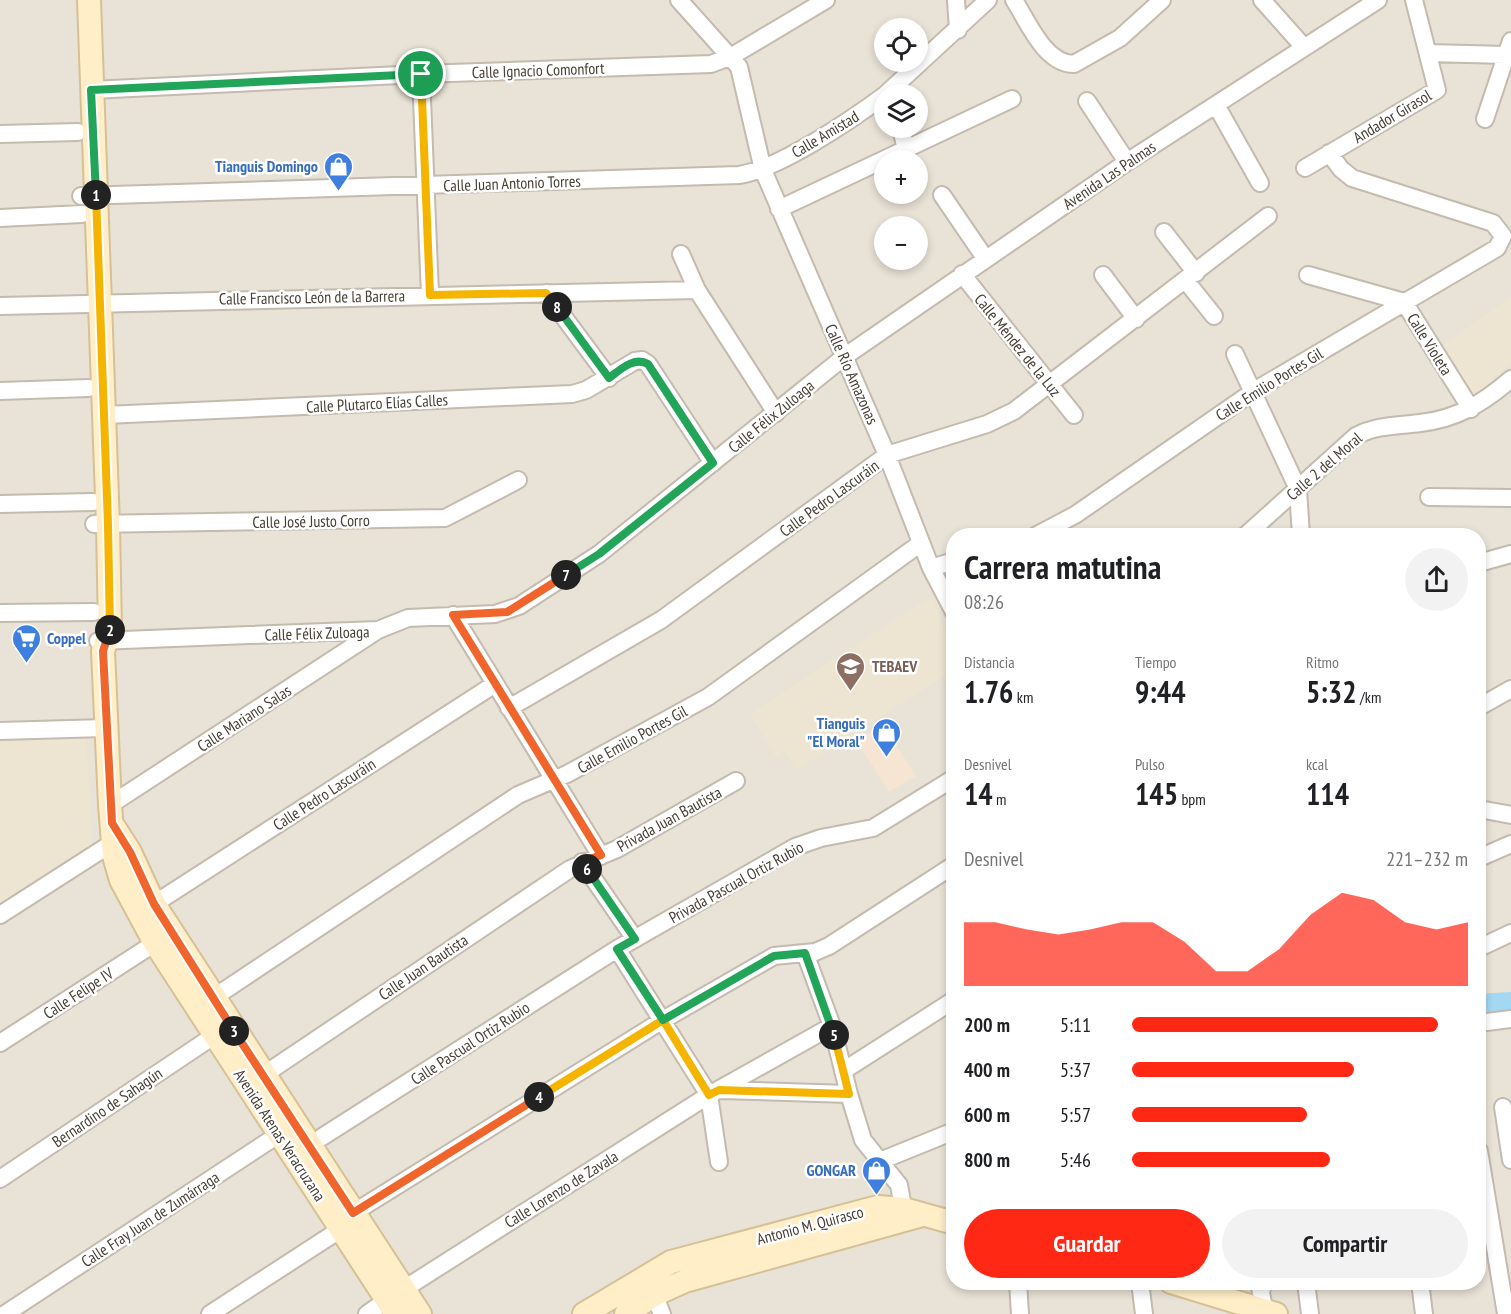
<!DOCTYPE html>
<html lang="es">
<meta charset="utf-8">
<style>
body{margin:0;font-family:"PT Sans Narrow",sans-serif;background:#f2f2f2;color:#202124;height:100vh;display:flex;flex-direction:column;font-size:22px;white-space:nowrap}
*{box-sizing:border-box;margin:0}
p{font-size:20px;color:#757577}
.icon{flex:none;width:33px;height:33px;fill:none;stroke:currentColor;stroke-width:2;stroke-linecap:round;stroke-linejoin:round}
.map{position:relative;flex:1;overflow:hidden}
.sheet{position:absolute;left:946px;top:528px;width:540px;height:762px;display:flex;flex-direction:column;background:#fff;border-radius:24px;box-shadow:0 3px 9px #0003}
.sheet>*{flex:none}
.tools{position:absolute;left:874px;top:18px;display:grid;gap:12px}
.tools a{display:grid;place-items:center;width:54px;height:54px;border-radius:50%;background:#fff;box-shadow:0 3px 9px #0003;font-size:30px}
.pin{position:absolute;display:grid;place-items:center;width:51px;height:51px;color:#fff;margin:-26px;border:3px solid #fff;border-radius:50%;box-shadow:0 2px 6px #0007}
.km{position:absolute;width:30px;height:30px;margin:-15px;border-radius:50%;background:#222;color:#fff;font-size:16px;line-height:30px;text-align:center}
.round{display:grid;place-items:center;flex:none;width:63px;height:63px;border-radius:32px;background:#f2f2f2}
.overview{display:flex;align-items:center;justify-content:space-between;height:102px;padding:0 18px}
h1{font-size:33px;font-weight:800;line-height:45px}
.stats{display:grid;grid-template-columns:repeat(3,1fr);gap:9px;height:102px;padding:6px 18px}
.stats div{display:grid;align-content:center}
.stats b{font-size:30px;font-weight:800}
.stats small{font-size:16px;font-weight:400}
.stats p{font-size:16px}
.chart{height:168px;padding:12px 18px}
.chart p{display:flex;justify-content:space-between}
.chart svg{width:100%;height:108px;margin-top:6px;fill:#ff2815;opacity:.7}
.primary-button{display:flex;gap:12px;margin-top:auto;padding:12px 18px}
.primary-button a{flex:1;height:69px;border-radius:36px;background:#ff2815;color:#fff;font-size:24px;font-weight:800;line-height:69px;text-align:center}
.primary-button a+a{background:#f2f2f2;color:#202124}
ul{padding:0 18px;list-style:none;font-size:20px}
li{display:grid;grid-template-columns:96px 72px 1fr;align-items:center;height:45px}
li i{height:15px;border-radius:8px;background:#ff2815}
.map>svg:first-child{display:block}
.residential{fill:#e9e2d6;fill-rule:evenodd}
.commercial{fill:#f7e5d3}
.education{fill:#eee4d2}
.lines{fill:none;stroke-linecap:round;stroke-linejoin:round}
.river{stroke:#a3d8f3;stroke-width:26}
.service-casing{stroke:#c4baae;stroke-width:11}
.minor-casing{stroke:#c4baae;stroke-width:20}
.secondary-casing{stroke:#d6c197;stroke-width:26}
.service{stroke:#fff;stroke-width:8}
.minor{stroke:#fff;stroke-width:16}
.secondary{stroke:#ffeec8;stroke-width:22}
.split-1-casing{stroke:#fff;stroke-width:12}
.split-2-casing{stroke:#fff;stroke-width:12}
.split-3-casing{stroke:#fff;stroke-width:12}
.split-4-casing{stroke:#fff;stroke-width:12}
.split-5-casing{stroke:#fff;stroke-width:12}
.split-6-casing{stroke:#fff;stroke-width:12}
.split-7-casing{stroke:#fff;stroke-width:12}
.split-8-casing{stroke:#fff;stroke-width:12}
.split-9-casing{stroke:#fff;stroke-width:12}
.split-1{stroke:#22a559;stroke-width:8}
.split-2{stroke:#f5b400;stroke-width:8}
.split-3{stroke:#f0652b;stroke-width:8}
.split-4{stroke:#f0652b;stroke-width:8}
.split-5{stroke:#f5b400;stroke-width:8}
.split-6{stroke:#22a559;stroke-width:8}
.split-7{stroke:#f0652b;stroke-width:8}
.split-8{stroke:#22a559;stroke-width:8}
.split-9{stroke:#f5b400;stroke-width:8}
.labels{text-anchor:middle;stroke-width:5;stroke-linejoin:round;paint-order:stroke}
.street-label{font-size:16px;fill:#484037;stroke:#fff}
.shop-label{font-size:16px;font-weight:bold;fill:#366cbe;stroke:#fff;text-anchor:end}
.education-label{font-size:16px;font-weight:bold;fill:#785e54;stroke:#fff;text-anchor:start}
</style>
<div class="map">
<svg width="1511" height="1314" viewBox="0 0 1511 1314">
<rect width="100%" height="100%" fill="#f5f0e8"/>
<path class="residential" d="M0,0H1511V1314H0ZM885,28H918V62H885ZM885,94H918V128H885ZM885,160H918V194H885ZM885,226H918V260H885ZM954,536H1479V1282H954Z"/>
<path class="commercial" d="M883,724L916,776L889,792L856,740Z"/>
<path class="education" d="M1511,297V363L1471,398L1439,348Z
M931,596L954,651V670L796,770L785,751L775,756L750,714Z
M86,737L93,849L0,907V742Z"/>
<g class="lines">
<path class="river" d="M1479,1007L1511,1005"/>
<defs>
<path id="service" d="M1262,1297L1270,1282"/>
<path id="minor" d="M679,0L739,67L763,170L887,455L931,568L954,612
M956,0L958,30
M1014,0C1028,22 1045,64 1074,64L1120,38L1162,0
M1262,0L1303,46
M1429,53L1506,55
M421,74L430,295
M91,90L421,74L711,64L732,56L826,0
M886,94L988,0
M1087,101L1127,162
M1216,105L1260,183
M1485,119L1511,41
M901,128L906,150
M0,134L78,132
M1305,168L1437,90L1414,0
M942,195L985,258
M81,196L739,175C779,169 851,120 885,95
M779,209L1012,99
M0,218L82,214
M1164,232L1196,273
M681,254L697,290L776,413
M962,274L1074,415
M1103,275L1136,319
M1308,275L1404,302L1471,409
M1186,281L1214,316
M546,293L609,378
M0,306L697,290
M1235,354L1298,489L1301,536
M0,391L89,388
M105,415L572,394L586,390L635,361L642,360L648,364L713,463
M1429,497L1511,498
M0,504L93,502
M94,524L445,518L518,480
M1035,536L1075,515L1254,391L1497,248L1503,236L1493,223L1352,178L1341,169L1329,153
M1245,536L1356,436C1376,425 1397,426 1420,423C1457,419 1483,403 1511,379
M1479,563L1511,554
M931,568L954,561
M0,613L94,612
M453,615L601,856
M98,641L378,630L408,618L495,614L519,606L599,554L844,357L1127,162L1378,0
M1479,707L1511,689
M509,708L661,620L887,455L987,424L1014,411L1268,216
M0,731L105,728
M110,805L378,630
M1479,809L1511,815
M1479,858L1511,844
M582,862L635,939
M154,904L495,684
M0,915L120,838
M1479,948L1511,933
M617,949L709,1095L719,1162
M805,953L832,1026L849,1094L863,1140L899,1185L905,1218
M213,998L518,795L567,774L708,697L921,543
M1479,1023L1511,1019
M0,1043L155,943
M843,1071L954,1000
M256,1080L570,869L617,849L736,781
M720,1090L849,1094
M1503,1107L1511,1160
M322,1137L617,949L795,847L821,838L873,828L954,778
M1479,1151L1506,1314
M880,1161L954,1131
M0,1179L215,1035
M353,1213L663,1020L774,956L815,952L829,946L954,865
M1018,1282L1020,1314
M1140,1282L1144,1314
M1259,1282L1265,1314
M1306,1282L1310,1314
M1420,1282L1424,1314
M651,1287L662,1314
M404,1289L709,1095L832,1026
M5,1314L287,1129
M210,1314L341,1229
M367,1314L387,1300"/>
<path id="secondary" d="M89,0L108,525L110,630L103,651L110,805L114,856L121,880L155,943L396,1314
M114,827L130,852L154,904L420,1314
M1171,1282L1276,1314
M584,1314L671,1262L878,1207L904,1209L954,1223
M626,1314L654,1295L685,1281L919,1216"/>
</defs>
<use href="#service" class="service-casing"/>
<use href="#minor" class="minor-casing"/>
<use href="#secondary" class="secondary-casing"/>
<use href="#service" class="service"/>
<use href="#minor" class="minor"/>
<use href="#secondary" class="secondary"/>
</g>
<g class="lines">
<defs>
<path id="split-1" d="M96,195L91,90L421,74"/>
<path id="split-2" d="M96,195L108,525L110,630"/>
<path id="split-3" d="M110,630L103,651L112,823L130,852L154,904L234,1031"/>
<path id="split-4" d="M234,1031L353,1213L539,1097"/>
<path id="split-5" d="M539,1097L663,1020L709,1095L719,1090L849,1094L834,1035"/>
<path id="split-6" d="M587,869L635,939L617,949L663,1020L774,956L805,953L834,1035"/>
<path id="split-7" d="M566,575L507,612L453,615L601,855L582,862L587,869"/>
<path id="split-8" d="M557,307L609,378C620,370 634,356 648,364L713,463L599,554L566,575"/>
<path id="split-9" d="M421,74L430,295L546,293L557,307"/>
</defs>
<use href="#split-1" class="split-1-casing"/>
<use href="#split-2" class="split-2-casing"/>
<use href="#split-3" class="split-3-casing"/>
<use href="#split-4" class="split-4-casing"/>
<use href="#split-5" class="split-5-casing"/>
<use href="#split-6" class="split-6-casing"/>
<use href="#split-7" class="split-7-casing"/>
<use href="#split-8" class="split-8-casing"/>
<use href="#split-9" class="split-9-casing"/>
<use href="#split-1" class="split-1"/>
<use href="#split-2" class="split-2"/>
<use href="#split-3" class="split-3"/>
<use href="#split-4" class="split-4"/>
<use href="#split-5" class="split-5"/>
<use href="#split-6" class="split-6"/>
<use href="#split-7" class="split-7"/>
<use href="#split-8" class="split-8"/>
<use href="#split-9" class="split-9"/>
</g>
<defs>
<symbol id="shop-pin" viewBox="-11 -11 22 30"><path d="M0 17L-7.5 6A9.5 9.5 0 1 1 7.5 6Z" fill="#3f7fe0" stroke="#fff"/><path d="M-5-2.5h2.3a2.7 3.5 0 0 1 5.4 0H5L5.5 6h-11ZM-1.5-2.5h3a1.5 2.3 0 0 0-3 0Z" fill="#fff"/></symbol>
<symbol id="supermarket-pin" viewBox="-11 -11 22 30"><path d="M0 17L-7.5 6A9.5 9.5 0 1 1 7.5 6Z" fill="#3f7fe0" stroke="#fff"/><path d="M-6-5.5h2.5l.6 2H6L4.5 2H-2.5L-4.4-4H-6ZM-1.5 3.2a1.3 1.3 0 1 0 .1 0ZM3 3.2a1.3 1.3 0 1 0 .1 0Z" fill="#fff"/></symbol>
<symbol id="school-pin" viewBox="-11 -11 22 30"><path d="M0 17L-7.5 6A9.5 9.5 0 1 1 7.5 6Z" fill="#8d6e63" stroke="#fff"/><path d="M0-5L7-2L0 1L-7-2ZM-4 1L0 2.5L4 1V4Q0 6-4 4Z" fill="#fff"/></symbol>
</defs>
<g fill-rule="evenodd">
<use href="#shop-pin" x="322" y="150" width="33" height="45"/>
<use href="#supermarket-pin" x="10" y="622" width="33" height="45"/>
<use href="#school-pin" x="834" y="650" width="33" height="45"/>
<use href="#shop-pin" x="870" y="716" width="33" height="45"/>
<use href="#shop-pin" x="860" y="1154" width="33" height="45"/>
</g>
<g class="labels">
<g class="street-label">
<text transform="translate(538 70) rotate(-2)" y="6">Calle Ignacio Comonfort</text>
<text transform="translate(1392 116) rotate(-31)" y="6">Andador Girasol</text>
<text transform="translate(825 134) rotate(-31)" y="6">Calle Amistad</text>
<text transform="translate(1109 175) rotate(-34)" y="6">Avenida Las Palmas</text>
<text transform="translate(512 183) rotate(-2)" y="6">Calle Juan Antonio Torres</text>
<text transform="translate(312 297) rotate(-1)" y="6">Calle Francisco León de la Barrera</text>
<text transform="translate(1430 344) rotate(58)" y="6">Calle Violeta</text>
<text transform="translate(1018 345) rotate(51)" y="6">Calle Méndez de la Luz</text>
<text transform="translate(852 374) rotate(66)" y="6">Calle Río Amazonas</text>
<text transform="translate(1269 384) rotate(-32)" y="6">Calle Emilio Portes Gil</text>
<text transform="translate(377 403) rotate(-3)" y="6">Calle Plutarco Elías Calles</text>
<text transform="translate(771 416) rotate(-39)" y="6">Calle Félix Zuloaga</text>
<text transform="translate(1324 466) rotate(-41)" y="6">Calle 2 del Moral</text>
<text transform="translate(829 498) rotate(-36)" y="6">Calle Pedro Lascuráin</text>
<text transform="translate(311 521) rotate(-1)" y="6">Calle José Justo Corro</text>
<text transform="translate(317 633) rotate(-2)" y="6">Calle Félix Zuloaga</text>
<text transform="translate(244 718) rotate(-33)" y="6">Calle Mariano Salas</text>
<text transform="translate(632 739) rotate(-29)" y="6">Calle Emilio Portes Gil</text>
<text transform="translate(324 794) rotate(-33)" y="6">Calle Pedro Lascuráin</text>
<text transform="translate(669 819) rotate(-29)" y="6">Privada Juan Bautista</text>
<text transform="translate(736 882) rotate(-29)" y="6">Privada Pascual Ortiz Rubio</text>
<text transform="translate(423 967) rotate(-34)" y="6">Calle Juan Bautista</text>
<text transform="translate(78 993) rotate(-33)" y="6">Calle Felipe IV</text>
<text transform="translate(470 1043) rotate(-33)" y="6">Calle Pascual Ortiz Rubio</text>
<text transform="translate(107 1107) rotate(-34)" y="6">Bernardino de Sahagún</text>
<text transform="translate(280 1135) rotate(57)" y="6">Avenida Atenas Veracruzana</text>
<text transform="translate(561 1189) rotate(-32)" y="6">Calle Lorenzo de Zavala</text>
<text transform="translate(150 1219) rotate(-33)" y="6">Calle Fray Juan de Zumárraga</text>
<text transform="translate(810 1225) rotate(-15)" y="6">Antonio M. Quirasco</text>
</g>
<g class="shop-label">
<text x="318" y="172">Tianguis Domingo</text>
<text x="47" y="644" text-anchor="start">Coppel</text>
<text x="865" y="729">Tianguis<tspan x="865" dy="18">"El Moral"</tspan></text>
<text x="856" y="1176">GONGAR</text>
</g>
<g class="education-label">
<text x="872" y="672">TEBAEV</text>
</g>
</g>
</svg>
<div class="tools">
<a><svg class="icon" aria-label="locate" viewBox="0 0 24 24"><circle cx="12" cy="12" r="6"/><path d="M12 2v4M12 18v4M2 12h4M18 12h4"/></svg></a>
<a><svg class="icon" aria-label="layers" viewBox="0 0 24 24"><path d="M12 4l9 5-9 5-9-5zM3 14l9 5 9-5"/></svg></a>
<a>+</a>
<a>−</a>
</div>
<div class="pin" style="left:421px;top:74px;background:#1e9e55"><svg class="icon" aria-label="arrive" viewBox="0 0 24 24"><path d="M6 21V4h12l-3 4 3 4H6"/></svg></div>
<b class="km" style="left:96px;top:195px">1</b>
<b class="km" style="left:110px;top:630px">2</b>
<b class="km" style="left:234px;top:1031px">3</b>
<b class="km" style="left:539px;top:1097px">4</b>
<b class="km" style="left:834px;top:1035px">5</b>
<b class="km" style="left:587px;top:869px">6</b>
<b class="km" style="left:566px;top:575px">7</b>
<b class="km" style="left:557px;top:307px">8</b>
<section class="sheet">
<div class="overview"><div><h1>Carrera matutina</h1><p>08:26</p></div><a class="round"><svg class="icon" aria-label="share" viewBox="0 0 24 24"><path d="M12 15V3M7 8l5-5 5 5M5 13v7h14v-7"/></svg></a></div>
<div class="stats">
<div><p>Distancia</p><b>1.76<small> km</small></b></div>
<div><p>Tiempo</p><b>9:44</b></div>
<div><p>Ritmo</p><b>5:32<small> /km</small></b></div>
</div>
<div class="stats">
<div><p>Desnivel</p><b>14<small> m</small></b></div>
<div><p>Pulso</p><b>145<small> bpm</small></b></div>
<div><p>kcal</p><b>114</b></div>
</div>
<div class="chart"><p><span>Desnivel</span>221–232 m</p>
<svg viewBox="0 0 160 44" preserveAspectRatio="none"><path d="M0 44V18L10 18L20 21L30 23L40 21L50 18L60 18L70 26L80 38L90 38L100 29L110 15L120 6L130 9L140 18L150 21L160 18V44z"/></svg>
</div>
<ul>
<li><b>200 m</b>5:11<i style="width:91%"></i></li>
<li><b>400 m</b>5:37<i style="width:66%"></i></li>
<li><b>600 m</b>5:57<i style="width:52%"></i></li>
<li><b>800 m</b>5:46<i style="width:59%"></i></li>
</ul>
<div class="primary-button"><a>Guardar</a><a>Compartir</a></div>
</section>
</div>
